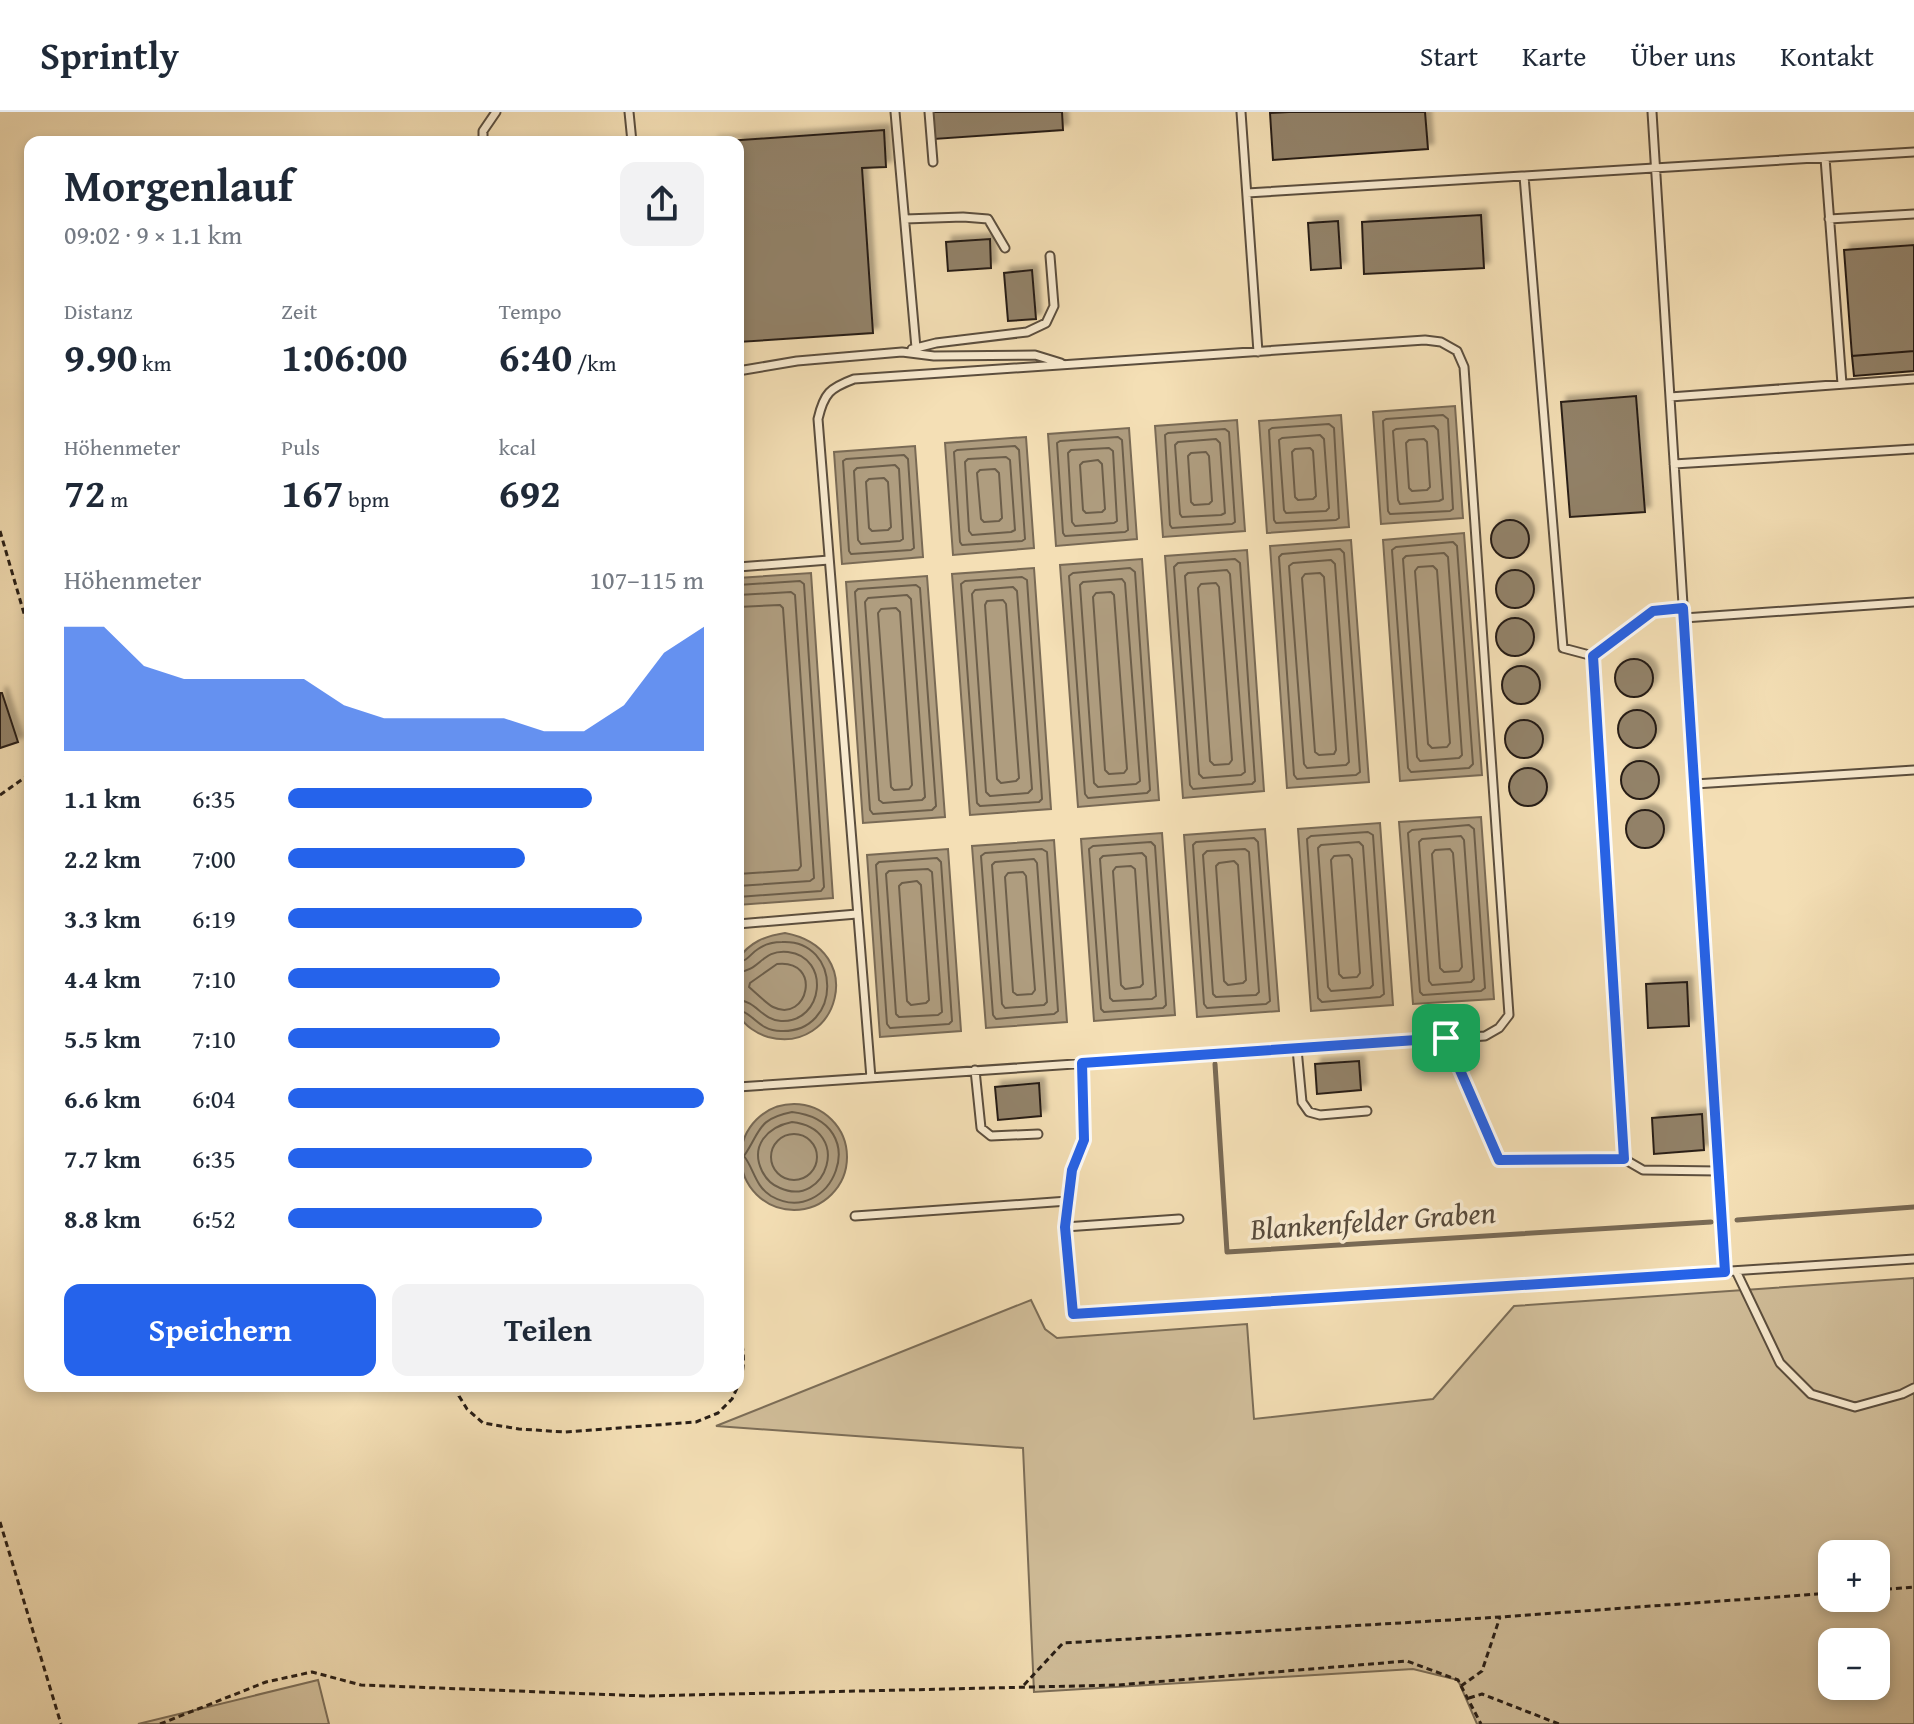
<!DOCTYPE html>
<html lang="de">
<meta charset="utf-8">
<style>
body{margin:0;font-family:"Gentium Book Plus",serif;background:#f2f2f3;color:#1f2937;height:100vh;display:flex;flex-direction:column;font-size:30px;white-space:nowrap}
*{box-sizing:border-box;margin:0}
p{font-size:26px;color:#747a83}
.icon{flex:none;width:44px;height:44px;fill:none;stroke:currentColor;stroke-width:2;stroke-linecap:round;stroke-linejoin:round}
.map{position:relative;flex:1;overflow:hidden}
.details{position:absolute;left:24px;top:24px;width:720px;height:1256px;display:flex;flex-direction:column;background:#fff;border-radius:16px;box-shadow:0 4px 12px #0003}
.details>*{flex:none}
.buttons{position:absolute;left:1818px;top:1428px;display:grid;gap:16px}
.buttons a{display:grid;place-items:center;width:72px;height:72px;border-radius:16px;background:#fff;box-shadow:0 4px 12px #0003;font-size:40px}
.pin{position:absolute;display:grid;place-items:center;width:68px;height:68px;color:#fff;margin:-34px;border-radius:16px;box-shadow:0 4px 12px #0006}
.round{display:grid;place-items:center;flex:none;width:84px;height:84px;border-radius:16px;background:#f2f2f3}
.summary{display:flex;align-items:center;justify-content:space-between;height:136px;padding:0 40px}
h1{font-size:44px;font-weight:800;line-height:60px}
.metrics{display:grid;grid-template-columns:repeat(3,1fr);gap:12px;height:136px;padding:8px 40px}
.metrics div{display:grid;align-content:center}
.metrics b{font-size:40px;font-weight:800}
.metrics small{font-size:22px;font-weight:400}
.metrics p{font-size:22px}
.chart{height:224px;padding:16px 40px}
.chart p{display:flex;justify-content:space-between}
.chart svg{width:100%;height:144px;margin-top:8px;fill:#2563eb;opacity:.7}
.button{display:flex;gap:16px;margin-top:auto;padding:16px 40px}
.button a{flex:1;height:92px;border-radius:16px;background:#2563eb;color:#fff;font-size:32px;font-weight:800;line-height:92px;text-align:center}
.button a+a{background:#f2f2f3;color:#1f2937}
ul{padding:0 40px;list-style:none;font-size:26px}
li{display:grid;grid-template-columns:128px 96px 1fr;align-items:center;height:60px}
li i{height:20px;border-radius:10px;background:#2563eb}
header{display:flex;align-items:center;gap:48px;box-sizing:border-box;height:112px;padding:0 40px;background:#fff;border-bottom:2px solid #e0e1e3}
header strong{font-size:38px}
nav{display:flex;gap:44px;margin-inline-start:auto;font-size:28px}
.map>svg:first-child{display:block}
.green{fill:#d1be9a;stroke:#7c6e58;stroke-width:2;fill-rule:evenodd}
.water{fill:#af9d7f;stroke:#796a55;stroke-width:2}
.lines{fill:none;stroke-linecap:round;stroke-linejoin:round}
.shore{stroke:#6c5e4a;stroke-width:2}
.stream{stroke:#796a55;stroke-width:5}
.building{fill:#928269;stroke:#281e16;stroke-width:2;filter:url(#shadow)}
.service-casing{stroke:#5b4e3e;stroke-width:11}
.path{stroke:#281e16;stroke-width:3;stroke-dasharray:6 4;stroke-linecap:butt}
.service{stroke:#f8eacf;stroke-width:7}
.route-casing{stroke:#fff;stroke-width:16}
.route{stroke:#2563eb;stroke-width:10}
.labels{text-anchor:middle;stroke-width:7;stroke-linejoin:round;paint-order:stroke}
.water-label{font-size:30px;font-style:italic;fill:#574a3b;stroke:#f8eacf}
</style>
<header>
<strong>Sprintly</strong>
<nav><a>Start</a><a>Karte</a><a>Über uns</a><a>Kontakt</a></nav>
</header>
<div class="map">
<svg width="1914" height="1612" viewBox="0 0 1914 1612">
<defs>
<filter id="shadow"><feDropShadow dx="5.5" dy="-5.5" stdDeviation="2" flood-color="#0004"/></filter>
</defs>
<rect width="100%" height="100%" fill="#f4dfb5"/>
<filter id="stains"><feTurbulence type="fractalNoise" baseFrequency=".0025" numOctaves="4"/><feColorMatrix values="0 0 0 0 .2 0 0 0 0 .09 0 0 0 0 .02 0 0 0 .5 -.17"/></filter>
<radialGradient id="worn" r=".72"><stop offset=".6" stop-color="#630" stop-opacity="0"/><stop offset="1" stop-color="#630" stop-opacity=".3"/></radialGradient>
<path class="green" d="M1914,1166V1612H1477L1458,1568L1413,1557L1034,1580L1023,1336L716,1314L1031,1188L1045,1217L1057,1226L1247,1212L1254,1307L1433,1287L1514,1194ZM1832,1442H1876V1486H1832ZM1832,1530H1876V1574H1832Z
M318,1568L329,1612H138Z"/>
<path class="water" d="M1455,294L1463,406L1381,412L1373,300Z
M1341,303L1349,415L1267,421L1259,309Z
M1237,308L1245,419L1163,425L1155,314Z
M1129,316L1137,427L1056,434L1048,322Z
M1026,325L1034,436L953,443L945,331Z
M915,334L923,445L842,452L834,340Z
M1464,421L1482,663L1400,669L1383,428Z
M1351,428L1369,670L1287,676L1270,434Z
M1247,438L1264,679L1183,686L1165,444Z
M1142,447L1159,688L1078,695L1060,453Z
M1034,456L1051,697L970,703L952,462Z
M811,461L833,786L738,793V466Z
M927,464L945,705L863,711L846,470Z
M1481,705L1494,887L1413,892L1399,710Z
M1380,711L1393,893L1311,899L1298,717Z
M1265,717L1279,899L1197,905L1184,723Z
M1162,721L1175,903L1094,909L1081,727Z
M1054,728L1067,910L986,916L972,734Z
M948,737L961,919L880,925L867,743Z
M785,821C870,837 838,944 768,925C758,922 744,914 739,903C735,894 738,860 738,847C750,830 765,824 785,821Z
M741 1045a53 53 0 1 1 106 0a53 53 0 1 1-106 0Z"/>
<g class="lines">
<path class="shore" d="M1443,303L1448,307L1453,397L1450,399L1390,402L1388,399L1383,309L1386,307Z
M1329,312L1334,316L1339,406L1336,408L1276,411L1274,408L1269,318L1272,316Z
M1434,314L1438,318L1443,387L1439,389L1400,392L1398,388L1393,319L1396,317Z
M1225,317L1229,320L1235,410L1232,412L1172,416L1170,413L1165,323L1168,321Z
M1320,323L1324,327L1329,396L1326,399L1286,401L1284,398L1279,328L1282,326Z
M1118,325L1122,328L1128,418L1125,420L1065,424L1063,421L1057,331L1060,329Z
M1216,327L1220,331L1225,401L1221,403L1182,405L1180,402L1175,333L1178,330Z
M1424,327L1427,330L1430,375L1427,378L1412,379L1409,376L1406,331L1409,328Z
M1015,334L1019,338L1025,427L1022,429L962,433L960,430L954,340L957,338Z
M1109,336L1113,339L1117,409L1114,411L1075,414L1072,410L1068,341L1071,338Z
M1310,336L1313,339L1316,384L1313,387L1298,388L1295,385L1292,340L1295,337Z
M1206,340L1209,344L1212,389L1209,392L1194,393L1191,390L1188,344L1191,341Z
M904,343L908,347L914,436L911,438L851,442L849,439L843,349L846,347Z
M1006,345L1010,348L1015,418L1011,420L972,423L969,419L965,350L968,347Z
M1098,348L1102,352L1105,397L1102,400L1086,401L1083,398L1080,353L1083,350Z
M895,353L899,357L903,427L900,429L861,432L858,428L854,359L857,356Z
M995,357L999,361L1002,406L999,409L984,410L981,407L977,361L980,358Z
M884,366L888,370L891,415L888,418L872,419L869,416L866,370L869,367Z
M1453,430L1457,434L1473,652L1469,656L1411,660L1408,656L1392,438L1396,435Z
M1340,437L1344,441L1360,660L1356,663L1297,667L1294,663L1279,445L1282,442Z
M1444,441L1448,445L1462,643L1459,646L1420,649L1417,645L1403,447L1406,444Z
M1235,447L1240,451L1255,669L1252,672L1193,677L1190,673L1174,455L1178,451Z
M1331,448L1335,452L1349,650L1346,653L1307,656L1304,652L1289,454L1293,451Z
M1433,454L1437,458L1450,631L1447,635L1432,636L1428,632L1415,459L1418,455Z
M1130,456L1135,460L1150,678L1147,681L1088,686L1085,682L1069,464L1073,461Z
M1227,458L1230,462L1245,660L1241,663L1203,666L1199,662L1185,464L1188,461Z
M1320,461L1324,465L1336,638L1334,642L1319,643L1315,640L1302,466L1305,462Z
M1022,465L1027,468L1042,687L1039,690L980,694L977,691L961,472L965,469Z
M1122,467L1125,471L1140,669L1136,672L1098,675L1094,671L1080,473L1083,470Z
M1216,471L1219,475L1232,648L1229,652L1214,653L1210,649L1198,476L1201,472Z
M738,473L800,469L804,472L824,775L821,779L738,785
M916,473L920,476L936,694L932,698L873,702L870,698L855,480L858,477Z
M1013,475L1017,479L1032,677L1028,681L990,684L986,680L972,482L975,478Z
M1111,480L1114,483L1127,657L1124,661L1109,662L1105,658L1093,485L1096,481Z
M738,483L791,480L795,483L814,766L810,769L738,774
M907,483L911,487L925,685L922,688L883,691L879,688L865,490L868,486Z
M1003,488L1006,492L1019,666L1016,669L1001,671L997,667L985,493L987,489Z
M738,495L780,493L783,496L801,754L798,758L738,762
M896,496L900,500L912,673L909,677L894,678L891,675L878,501L881,497Z
M1469,713L1474,717L1485,876L1481,879L1423,883L1420,880L1408,721L1412,718Z
M1368,720L1373,723L1384,882L1380,885L1322,890L1318,886L1307,727L1311,724Z
M1461,724L1464,728L1474,867L1471,870L1432,873L1429,869L1419,730L1422,727Z
M1254,726L1258,730L1270,889L1266,892L1207,896L1204,892L1193,733L1196,730Z
M1151,730L1155,734L1166,893L1163,896L1104,900L1101,897L1089,737L1093,734Z
M1359,730L1363,734L1373,873L1370,876L1331,879L1328,875L1318,736L1321,733Z
M1042,737L1047,740L1058,899L1054,902L996,907L993,903L981,744L985,741Z
M1245,737L1249,740L1259,880L1256,883L1216,885L1213,882L1203,743L1207,739Z
M1450,737L1453,741L1462,855L1459,859L1444,860L1440,856L1432,742L1435,738Z
M1142,741L1146,745L1156,884L1152,887L1113,889L1110,886L1100,747L1103,744Z
M1349,743L1352,747L1360,861L1357,865L1343,866L1339,862L1331,748L1334,744Z
M937,746L941,750L952,909L949,912L890,916L887,912L876,753L879,750Z
M1034,747L1037,751L1047,890L1044,893L1005,896L1002,892L992,753L995,750Z
M1234,749L1238,753L1246,868L1243,871L1228,873L1224,869L1216,754L1219,751Z
M1131,754L1135,757L1143,872L1140,875L1125,877L1121,873L1113,759L1116,755Z
M928,757L932,760L942,900L938,903L899,905L896,902L886,762L889,759Z
M1023,760L1026,764L1035,878L1032,882L1017,883L1013,880L1005,765L1008,761Z
M917,769L921,773L929,888L926,891L911,893L907,889L899,774L902,771Z
M738,850C748,849 750,842 758,837C765,832 774,830 782,830C842,827 843,921 781,919C758,919 753,900 738,898
M777,852C823,847 808,912 773,895C767,892 755,880 749,875L750,871Z
M738,860C760,859 762,837 788,840C831,845 824,911 781,909C762,908 756,889 738,888
M792,1000C877,1010 831,1118 771,1084C755,1074 754,1057 744,1044C761,1019 757,1007 792,1000Z
M792,1010C854,1017 826,1097 780,1076C772,1073 766,1067 762,1059C750,1034 767,1015 792,1010Z
M771 1045a23 23 0 1 1 46 0a23 23 0 1 1-46 0Z"/>
<path class="stream" d="M1215,952L1227,1140L1711,1110
M1737,1108L1914,1095"/>
</g>
<path class="building" d="M932,0H1062L1063,18L934,27Z
M1289,0H1425L1428,37L1273,48L1270,1Z
M884,18L886,55L862,56L873,221L738,230V30H712Z
M1481,103L1484,156L1364,162L1362,110Z
M1338,109L1341,156L1311,158L1308,111Z
M990,127L991,156L948,159L946,130Z
M1914,133V239L1852,244L1844,138Z
M1032,158L1036,207L1008,209L1004,161Z
M1914,239V259L1854,264L1852,244Z
M1636,284L1645,400L1570,405L1561,290Z
M1491 427a19 19 0 1 1 38 0a19 19 0 1 1-38 0Z
M1496 477a19 19 0 1 1 38 0a19 19 0 1 1-38 0Z
M1496 525a19 19 0 1 1 38 0a19 19 0 1 1-38 0Z
M1615 566a19 19 0 1 1 38 0a19 19 0 1 1-38 0Z
M1502 573a19 19 0 1 1 38 0a19 19 0 1 1-38 0Z
M0,581H2L18,630L0,636Z
M1618 617a19 19 0 1 1 38 0a19 19 0 1 1-38 0Z
M1505 627a19 19 0 1 1 38 0a19 19 0 1 1-38 0Z
M1621 668a19 19 0 1 1 38 0a19 19 0 1 1-38 0Z
M1509 675a19 19 0 1 1 38 0a19 19 0 1 1-38 0Z
M1626 717a19 19 0 1 1 38 0a19 19 0 1 1-38 0Z
M1687,870L1689,914L1648,916L1646,872Z
M1359,949L1361,978L1317,982L1315,952Z
M1039,971L1041,1004L998,1008L995,975Z
M1702,1002L1704,1038L1654,1042L1652,1006Z"/>
<g class="lines">
<defs>
<path id="service" d="M629,0L632,30
M895,0L916,236
M929,0L933,50
M1241,0L1258,240
M1652,0L1725,1160
M483,30V19L496,0
M1825,46L1842,272
M1524,64L1563,536L1593,544L1653,499L1683,496
M1247,81L1914,40
M905,107L963,105L988,107L1005,136
M1829,107L1914,102
M912,237L936,231L1027,220L1046,211L1054,194L1050,144
M738,259L797,249L902,240L934,244L1035,243L1061,251
M1670,285L1914,267
M1674,352L1914,337
M738,455L829,448
M1684,506L1914,490
M1593,544L1624,1047
M1695,672L1914,658
M738,812L857,802
M1446,926L1499,1048L1624,1047L1643,1058L1719,1059
M1297,937L1302,990L1309,1000L1320,1003L1367,999
M975,958L981,1016L991,1024L1038,1022
M738,975L1485,924L1499,916L1509,903L1464,255L1457,239L1441,230L1425,228L854,267C830,276 824,281 818,307L871,966
M1068,1089L1072,1058L1084,1028L1082,951
M855,1104L1068,1089L1065,1115L1073,1202L1914,1147
M1065,1115L1179,1107
M1736,1159L1780,1251L1811,1282L1855,1295L1902,1282L1914,1276"/>
</defs>
<use href="#service" class="service-casing"/>
<path class="path" d="M0,419L30,522
M0,683L30,662
M738,1213C743,1233 747,1254 738,1274
M458,1274L459,1284L467,1297L483,1311L519,1317L565,1320L696,1310L718,1301L732,1287L738,1274
M0,1410L61,1612
M1876,1478L1914,1475
M1024,1573L1063,1531L1500,1505L1832,1481
M1461,1574L1482,1559L1500,1505
M1469,1586L1482,1582L1559,1612
M160,1612L266,1570L312,1560L361,1573L645,1584L1118,1573L1407,1549L1458,1568L1481,1612"/>
<use href="#service" class="service"/>
</g>
<g class="lines">
<defs>
<path id="route" d="M1683,496L1725,1160L1073,1202L1065,1115L1072,1058L1084,1028L1082,951L1446,926L1499,1048L1624,1047L1593,544L1653,499Z"/>
</defs>
<use href="#route" class="route-casing"/>
<use href="#route" class="route"/>
</g>
<g class="labels">
<g class="water-label">
<text transform="translate(1373 1109) rotate(-4)" y="10">Blankenfelder Graben</text>
</g>
</g>
<rect width="100%" height="100%" filter="url(#stains)"/>
<rect width="100%" height="100%" fill="url(#worn)"/>
</svg>
<div class="buttons">
<a>+</a>
<a>−</a>
</div>
<div class="pin" style="left:1446px;top:926px;background:#1e9e55"><svg class="icon" aria-label="arrive" viewBox="0 0 24 24"><path d="M6 21V4h12l-3 4 3 4H6"/></svg></div>
<section class="details">
<div class="summary"><div><h1>Morgenlauf</h1><p>09:02 · 9 × 1.1 km</p></div><a class="round"><svg class="icon" aria-label="share" viewBox="0 0 24 24"><path d="M12 15V3M7 8l5-5 5 5M5 13v7h14v-7"/></svg></a></div>
<div class="metrics">
<div><p>Distanz</p><b>9.90<small> km</small></b></div>
<div><p>Zeit</p><b>1:06:00</b></div>
<div><p>Tempo</p><b>6:40<small> /km</small></b></div>
</div>
<div class="metrics">
<div><p>Höhenmeter</p><b>72<small> m</small></b></div>
<div><p>Puls</p><b>167<small> bpm</small></b></div>
<div><p>kcal</p><b>692</b></div>
</div>
<div class="chart"><p><span>Höhenmeter</span>107–115 m</p>
<svg viewBox="0 0 160 44" preserveAspectRatio="none"><path d="M0 44V6L10 6L20 18L30 22L40 22L50 22L60 22L70 30L80 34L90 34L100 34L110 34L120 38L130 38L140 30L150 14L160 6V44z"/></svg>
</div>
<ul>
<li><b>1.1 km</b>6:35<i style="width:73%"></i></li>
<li><b>2.2 km</b>7:00<i style="width:57%"></i></li>
<li><b>3.3 km</b>6:19<i style="width:85%"></i></li>
<li><b>4.4 km</b>7:10<i style="width:51%"></i></li>
<li><b>5.5 km</b>7:10<i style="width:51%"></i></li>
<li><b>6.6 km</b>6:04<i style="width:100%"></i></li>
<li><b>7.7 km</b>6:35<i style="width:73%"></i></li>
<li><b>8.8 km</b>6:52<i style="width:61%"></i></li>
</ul>
<div class="button"><a>Speichern</a><a>Teilen</a></div>
</section>
</div>
